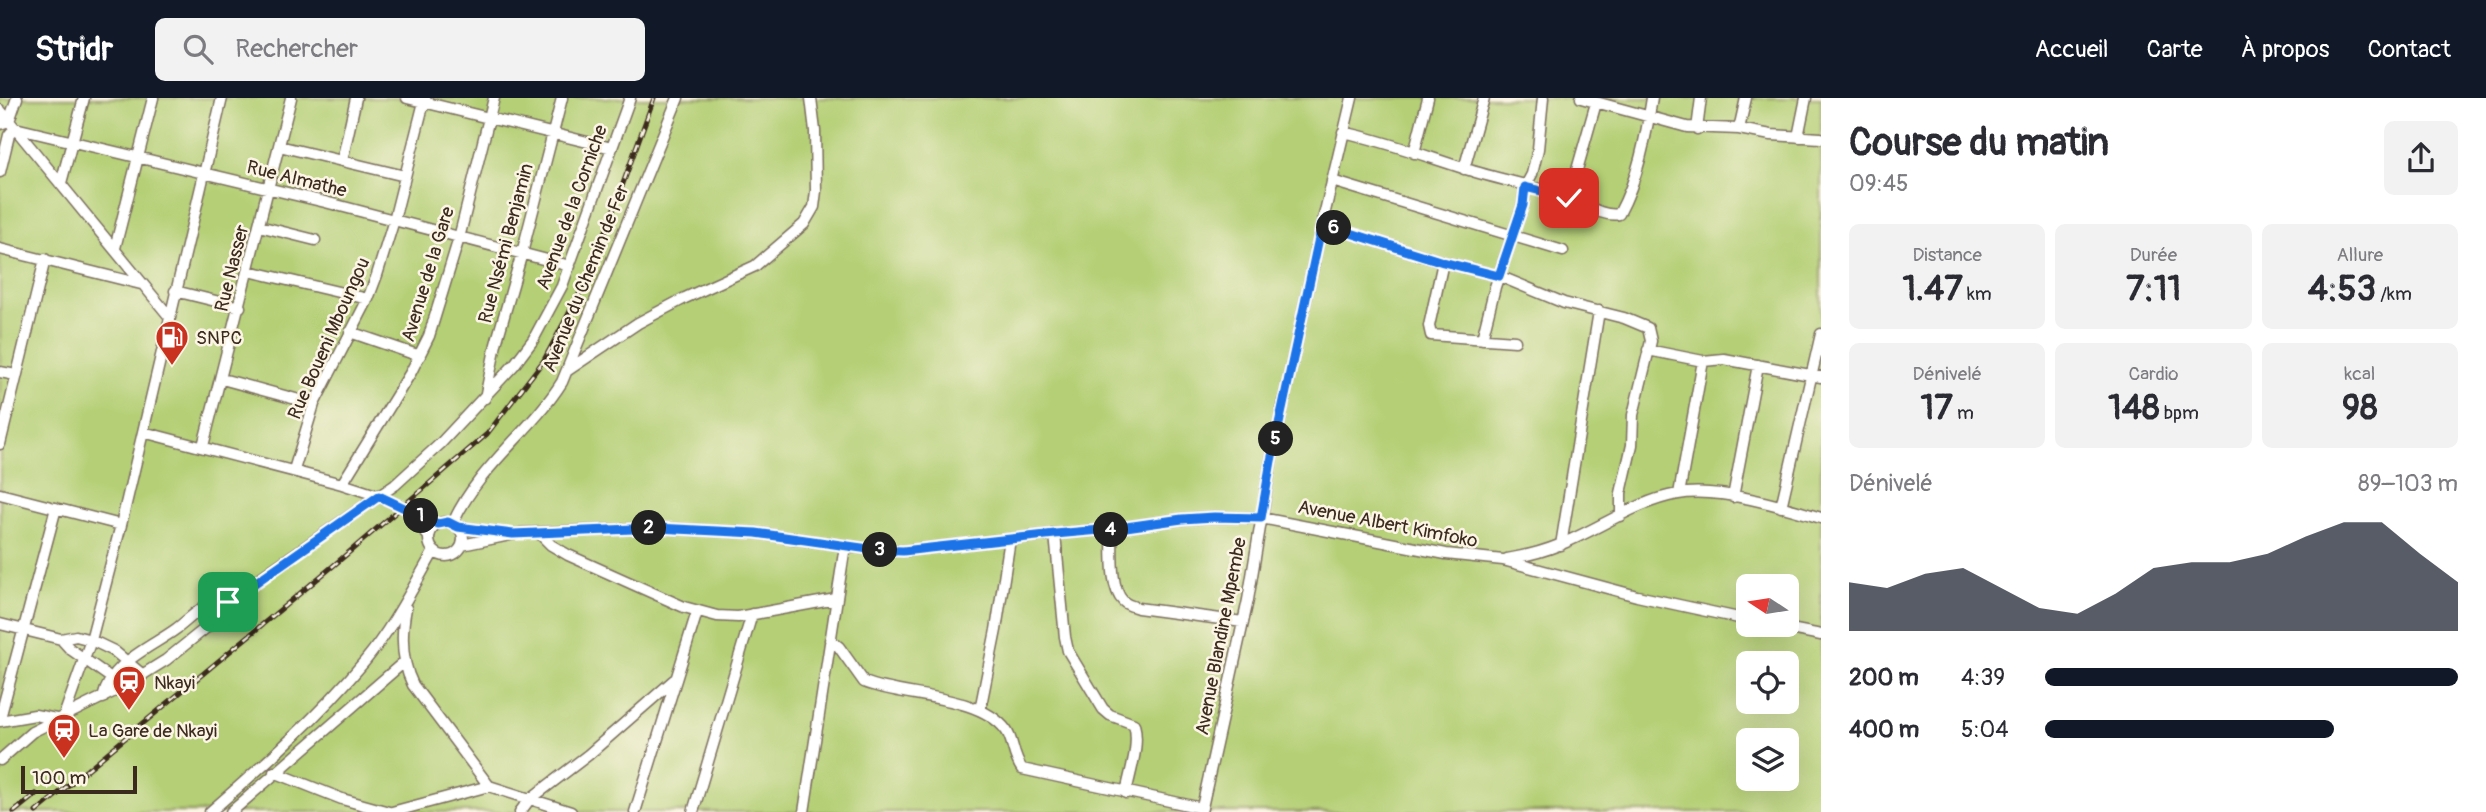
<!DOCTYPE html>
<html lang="fr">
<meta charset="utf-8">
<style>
body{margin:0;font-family:Pangolin,sans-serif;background:#f2f2f3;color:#2b2b33;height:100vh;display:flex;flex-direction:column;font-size:26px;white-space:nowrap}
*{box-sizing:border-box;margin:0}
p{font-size:23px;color:#7c7c81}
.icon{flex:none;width:38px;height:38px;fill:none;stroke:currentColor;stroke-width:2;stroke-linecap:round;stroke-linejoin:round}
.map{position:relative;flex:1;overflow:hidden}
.sheet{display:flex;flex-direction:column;background:#fff;width:665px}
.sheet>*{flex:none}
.needle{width:46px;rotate:282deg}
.fabs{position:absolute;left:1736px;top:476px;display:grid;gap:14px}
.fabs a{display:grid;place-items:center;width:63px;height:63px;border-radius:10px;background:#fff;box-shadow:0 7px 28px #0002;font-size:35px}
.scale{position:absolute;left:21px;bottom:18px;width:116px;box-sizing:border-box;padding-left:7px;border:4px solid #3b2a1e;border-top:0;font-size:19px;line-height:24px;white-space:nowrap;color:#3b2a1e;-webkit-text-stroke:5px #fcf5e5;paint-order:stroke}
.pin{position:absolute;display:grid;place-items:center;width:60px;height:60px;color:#fff;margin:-30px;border-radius:14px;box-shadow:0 4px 10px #0006}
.km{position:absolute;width:35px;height:35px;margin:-18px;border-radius:50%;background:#222;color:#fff;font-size:19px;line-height:35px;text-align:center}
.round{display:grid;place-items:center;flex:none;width:74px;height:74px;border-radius:10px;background:#f2f2f3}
.head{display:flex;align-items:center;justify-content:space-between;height:119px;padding:0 28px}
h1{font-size:38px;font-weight:800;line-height:52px}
.figures{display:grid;grid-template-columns:repeat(3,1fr);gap:10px;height:119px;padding:7px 28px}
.figures div{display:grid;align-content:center;border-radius:10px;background:#f2f2f3;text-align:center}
.figures b{font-size:35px;font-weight:800}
.figures small{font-size:19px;font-weight:400}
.figures p{font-size:19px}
.chart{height:196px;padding:14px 28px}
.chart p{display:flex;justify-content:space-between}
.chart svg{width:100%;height:126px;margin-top:7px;fill:#111827;opacity:.7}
ul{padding:0 28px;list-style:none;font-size:23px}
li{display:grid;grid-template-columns:112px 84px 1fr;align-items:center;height:52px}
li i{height:18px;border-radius:9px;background:#111827}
header{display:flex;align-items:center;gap:42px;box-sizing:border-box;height:98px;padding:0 35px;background:#111827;color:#fff}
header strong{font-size:33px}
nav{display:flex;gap:38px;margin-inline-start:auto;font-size:24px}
.search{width:490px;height:63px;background:#f2f2f3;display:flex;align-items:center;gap:18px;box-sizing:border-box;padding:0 24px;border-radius:10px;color:#7c7c81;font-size:26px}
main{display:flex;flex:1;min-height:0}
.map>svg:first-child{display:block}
.grass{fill:#b4cf75;stroke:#787c4a;stroke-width:2;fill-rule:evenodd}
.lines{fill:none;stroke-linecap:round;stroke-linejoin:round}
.minor-casing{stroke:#7b6e5d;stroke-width:13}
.minor{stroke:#fff;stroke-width:10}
.rail-casing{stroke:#3b2a1e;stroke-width:5}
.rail{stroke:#fcf5e5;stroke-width:2.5;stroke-dasharray:8;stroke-linecap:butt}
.route-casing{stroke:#fff;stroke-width:14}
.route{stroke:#1a73e8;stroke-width:9}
.labels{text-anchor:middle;stroke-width:5;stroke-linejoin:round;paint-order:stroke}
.street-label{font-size:19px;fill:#3b2a1e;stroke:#fcf5e5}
.poi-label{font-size:19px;fill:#3b2a1e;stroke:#fcf5e5;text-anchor:start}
</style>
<header>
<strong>Stridr</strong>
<div class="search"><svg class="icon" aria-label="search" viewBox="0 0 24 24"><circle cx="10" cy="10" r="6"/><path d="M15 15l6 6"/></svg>Rechercher</div>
<nav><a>Accueil</a><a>Carte</a><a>À propos</a><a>Contact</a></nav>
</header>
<main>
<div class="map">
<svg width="1821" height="714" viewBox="0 0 1821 714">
<rect width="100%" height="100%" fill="#fcf5e5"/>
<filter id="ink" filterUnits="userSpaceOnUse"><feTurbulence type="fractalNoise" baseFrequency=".0143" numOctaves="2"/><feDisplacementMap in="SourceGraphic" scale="14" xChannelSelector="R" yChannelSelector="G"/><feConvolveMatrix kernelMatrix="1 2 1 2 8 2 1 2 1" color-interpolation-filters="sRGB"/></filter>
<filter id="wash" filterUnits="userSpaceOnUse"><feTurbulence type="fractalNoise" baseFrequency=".00686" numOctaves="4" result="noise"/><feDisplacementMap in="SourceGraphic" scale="28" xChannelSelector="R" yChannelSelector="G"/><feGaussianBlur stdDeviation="1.57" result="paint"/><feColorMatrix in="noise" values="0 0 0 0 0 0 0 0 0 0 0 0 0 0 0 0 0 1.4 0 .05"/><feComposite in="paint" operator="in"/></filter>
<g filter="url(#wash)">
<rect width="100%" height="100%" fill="#f3ecd3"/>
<path class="grass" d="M0,0H1821V714H0ZM1748,488H1787V527H1748ZM1748,565H1787V604H1748ZM1748,642H1787V681H1748Z"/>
</g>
<g filter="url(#ink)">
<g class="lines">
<defs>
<path id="minor" d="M407,0L612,50
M1581,0L1687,29L1739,31L1771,37L1821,40
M0,12L169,218
M0,26L9,23L17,0
M1697,31L1701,0
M1739,31L1746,0
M1343,34C1385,43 1425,58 1466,71C1500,82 1536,88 1569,100C1585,106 1602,119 1619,116C1638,81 1646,39 1652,0
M1798,39L1806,0
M279,48L405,78
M1414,55L1428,0
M342,63L356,0
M1464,71L1484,0
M0,74L9,37L15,30L325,104L570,168
M1332,83L1563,153
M61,85L84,0
M1569,100L1596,5
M1322,126L1443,164L1499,178L1564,205L1624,220L1648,230L1651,243L1633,317L1632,347L1621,395V418
M259,128L315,142
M115,150L153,0
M0,151L141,186
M1443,164L1429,228L1431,237L1515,243
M249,173L368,201
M175,193L240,209
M350,234L420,258
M1482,241L1495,189L1523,107L1525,89L1532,76L1538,51L1543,0
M1648,252L1703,263L1724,261L1821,279
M568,272L638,225L685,200L755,168L804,126L814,109L816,93L815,33L811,0
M0,274L16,277
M222,281L314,306
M485,300L496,246L522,155L562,0
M143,334L342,386L379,398L438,426
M0,346L45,161
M203,348L291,0
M294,372L314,306L368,201L377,177L394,122L425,0
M342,386L411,274L429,238L459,140L494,0
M0,396L121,427
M1679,396L1703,263
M1733,399L1758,267
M1781,409L1821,236
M410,414L429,439
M429 441a17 17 0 1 1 34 0a17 17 0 1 1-34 0Z
M453,425C478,369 530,335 562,284L678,0
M458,429L503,435
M1112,431C1113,450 1109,489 1123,503C1127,507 1132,508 1138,510L1243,524
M539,435L551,447L568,457L684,509L717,518L738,519L836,501
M1055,436L1065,539L1068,553L1103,611L1110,617L1134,626C1140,647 1130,674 1126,695
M462,447L520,435L657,430L756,435L876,452L903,453L1055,436L1112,431L1182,421L1214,419L1261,420L1446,456L1503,462L1637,498L1748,522
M1561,447L1599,213
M1507,461C1525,458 1542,454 1559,447C1598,432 1636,403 1678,396C1718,389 1782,408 1821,420
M406,510C401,536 401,563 413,587L489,688L571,714
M0,526L61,541L76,538L91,542L114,553L143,577
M1770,527L1821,537
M61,541L70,551L117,584
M830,542L839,549L864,584C904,600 979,596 1006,632C1014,643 1012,657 1022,671L1202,710
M103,600C111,564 150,550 176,531C187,523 199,510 211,505C216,503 223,504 228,504
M980,612L996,532L1010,441
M64,618L91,542L121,427L222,0
M0,620L56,410
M0,623L35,617L56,621
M0,662L32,634L121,590L166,562L217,521L228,504L244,491L395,387L440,346L514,267L533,242L562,188L630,0
M274,674L342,701L389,714
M210,714C265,666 318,619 365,563C393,529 412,491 434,453
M231,714L404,564
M392,714L489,688
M520,714L529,702L588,657L674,582
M635,714L697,514
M693,714L752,516
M804,714L845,448
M1201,714L1248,502L1271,363L1322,126L1352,0"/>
</defs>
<use href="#minor" class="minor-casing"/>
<use href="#minor" class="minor"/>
<defs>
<path id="rail" d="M14,714L36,696
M36,714L333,468L487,336L544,262L591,174L654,0"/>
</defs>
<use href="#rail" class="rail-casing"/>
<use href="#rail" class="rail"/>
</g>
</g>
<g class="lines" filter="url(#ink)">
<defs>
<path id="route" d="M228,504L379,398L438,426L448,424L458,429L513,436L657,430L756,435L876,452L903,453L1055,436L1112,431L1182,421L1214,419L1261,420L1271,363L1322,126L1443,164L1499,178L1523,107L1525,89L1569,100"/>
</defs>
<use href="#route" class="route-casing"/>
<use href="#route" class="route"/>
</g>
<defs>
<symbol id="fuel-pin" viewBox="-11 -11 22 30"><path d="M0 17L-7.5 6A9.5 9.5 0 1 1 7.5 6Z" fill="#c8321e" stroke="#fcf5e5"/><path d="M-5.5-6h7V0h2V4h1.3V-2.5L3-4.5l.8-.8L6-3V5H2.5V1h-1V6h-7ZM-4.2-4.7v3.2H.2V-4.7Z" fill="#fff"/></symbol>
<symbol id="station-pin" viewBox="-11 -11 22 30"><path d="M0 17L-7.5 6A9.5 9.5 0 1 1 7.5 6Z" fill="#c8321e" stroke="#fcf5e5"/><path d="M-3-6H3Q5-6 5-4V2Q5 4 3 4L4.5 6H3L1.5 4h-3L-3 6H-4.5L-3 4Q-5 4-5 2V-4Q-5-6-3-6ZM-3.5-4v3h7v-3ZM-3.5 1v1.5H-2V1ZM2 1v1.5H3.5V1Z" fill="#fff"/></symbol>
</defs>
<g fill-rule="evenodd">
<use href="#fuel-pin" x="153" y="220" width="38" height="52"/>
<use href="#station-pin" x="110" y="565" width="38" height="52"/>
<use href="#station-pin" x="45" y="613" width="38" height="52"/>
</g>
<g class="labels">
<g class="street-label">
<text transform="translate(297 80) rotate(14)" y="7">Rue Almathe</text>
<text transform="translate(571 109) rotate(-70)" y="7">Avenue de la Corniche</text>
<text transform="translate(505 145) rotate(-75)" y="7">Rue Nsémi Benjamin</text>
<text transform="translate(231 170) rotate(-76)" y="7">Rue Nasser</text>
<text transform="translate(427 176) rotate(-73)" y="7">Avenue de la Gare</text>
<text transform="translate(585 180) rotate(-68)" y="7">Avenue du Chemin de Fer</text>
<text transform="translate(328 240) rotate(-66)" y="7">Rue Boueni Mboungou</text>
<text transform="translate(1388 425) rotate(11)" y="7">Avenue Albert Kimfoko</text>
<text transform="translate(1220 538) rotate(-79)" y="7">Avenue Blandine Mpembe</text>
</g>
<g class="poi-label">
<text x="196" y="246">SNPC</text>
<text x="154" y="591">Nkayi</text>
<text x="88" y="639">La Gare de Nkayi</text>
</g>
</g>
</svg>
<div class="fabs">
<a><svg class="needle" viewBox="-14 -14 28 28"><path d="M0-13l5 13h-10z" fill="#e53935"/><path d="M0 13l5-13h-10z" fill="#7c7c81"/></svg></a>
<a><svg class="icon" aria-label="locate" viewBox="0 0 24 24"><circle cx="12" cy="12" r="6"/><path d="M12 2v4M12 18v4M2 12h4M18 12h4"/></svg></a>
<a><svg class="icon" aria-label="layers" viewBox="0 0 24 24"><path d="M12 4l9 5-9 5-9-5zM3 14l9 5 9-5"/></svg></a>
</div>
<div class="scale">100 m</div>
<div class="pin" style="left:228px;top:504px;background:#1e9e55"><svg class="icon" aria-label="arrive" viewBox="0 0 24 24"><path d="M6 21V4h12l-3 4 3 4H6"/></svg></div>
<div class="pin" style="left:1569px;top:100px;background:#d93025"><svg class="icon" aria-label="check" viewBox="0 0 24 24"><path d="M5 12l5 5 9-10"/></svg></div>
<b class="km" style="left:421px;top:418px">1</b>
<b class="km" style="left:649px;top:430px">2</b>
<b class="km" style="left:880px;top:452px">3</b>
<b class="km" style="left:1111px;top:432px">4</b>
<b class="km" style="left:1276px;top:341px">5</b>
<b class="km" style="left:1334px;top:130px">6</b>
</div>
<section class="sheet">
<div class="head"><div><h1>Course du matin</h1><p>09:45</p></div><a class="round"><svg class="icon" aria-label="share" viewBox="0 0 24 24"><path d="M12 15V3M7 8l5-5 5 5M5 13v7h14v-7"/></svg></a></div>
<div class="figures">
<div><p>Distance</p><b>1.47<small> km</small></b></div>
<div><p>Durée</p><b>7:11</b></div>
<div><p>Allure</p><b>4:53<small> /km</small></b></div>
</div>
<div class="figures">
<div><p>Dénivelé</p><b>17<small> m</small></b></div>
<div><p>Cardio</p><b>148<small> bpm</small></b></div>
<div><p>kcal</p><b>98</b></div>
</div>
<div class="chart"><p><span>Dénivelé</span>89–103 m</p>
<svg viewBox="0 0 160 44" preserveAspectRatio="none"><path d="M0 44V27L10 29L20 24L30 22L40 29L50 36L60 38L70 31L80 22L90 20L100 20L110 17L120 11L130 6L140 6L150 17L160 27V44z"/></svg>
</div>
<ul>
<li><b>200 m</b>4:39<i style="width:100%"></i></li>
<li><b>400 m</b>5:04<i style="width:70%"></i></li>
</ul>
</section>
</main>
